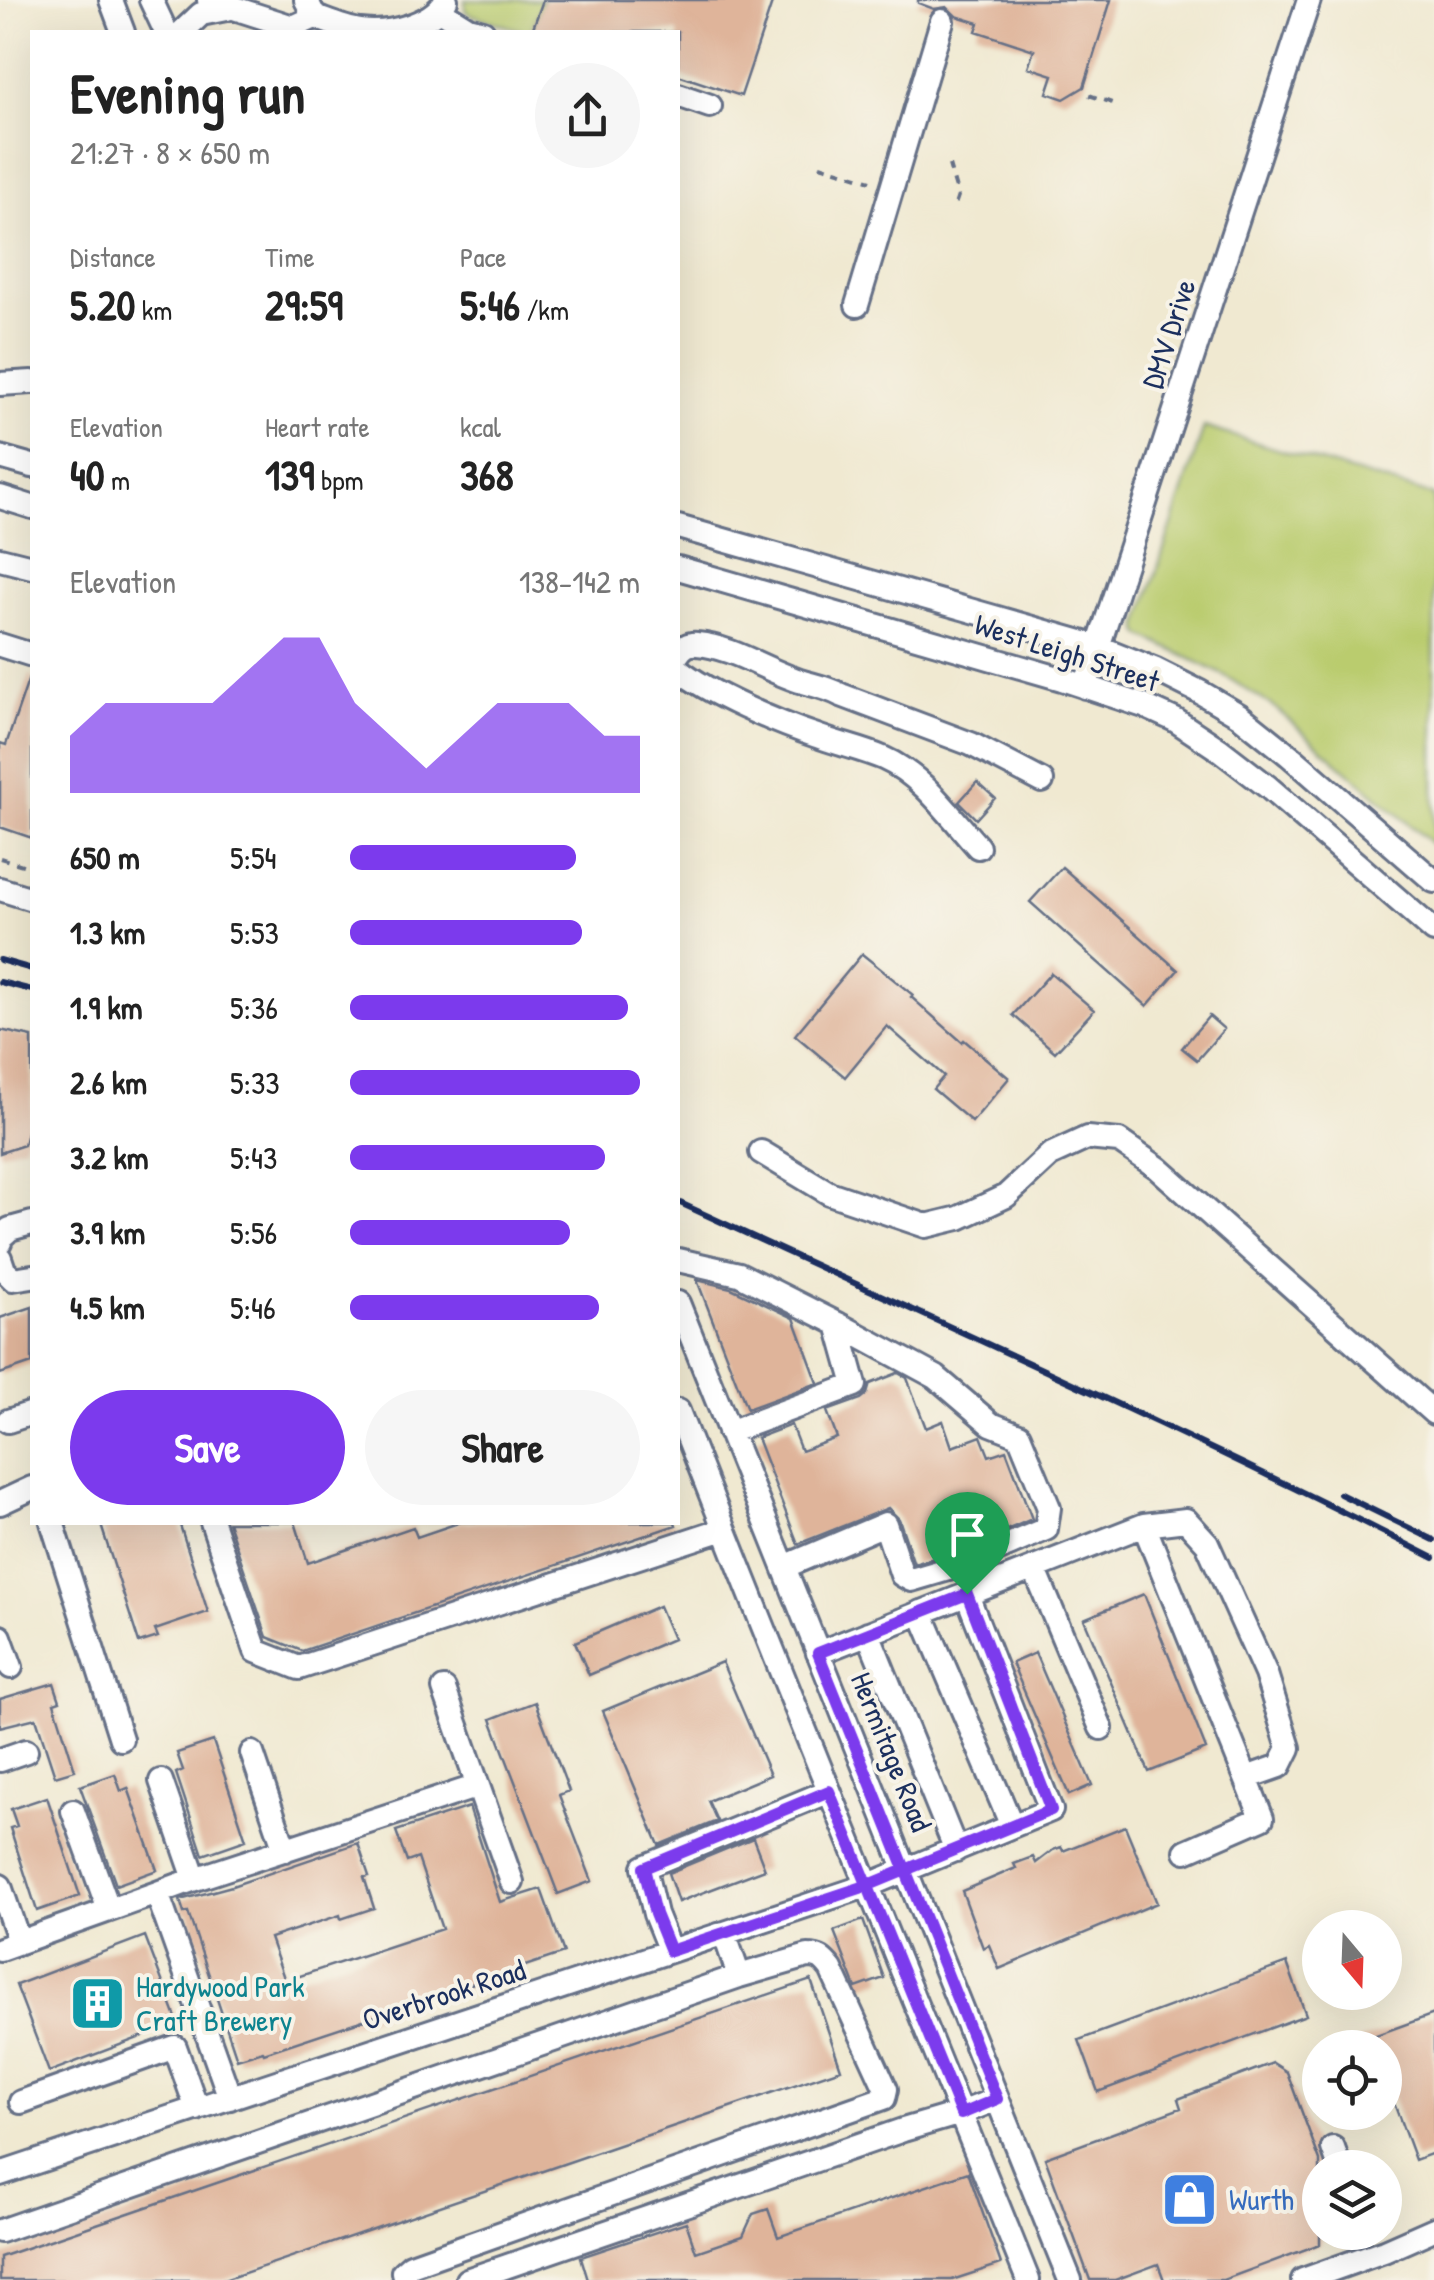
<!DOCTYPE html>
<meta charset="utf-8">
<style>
body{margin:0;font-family:"Patrick Hand",sans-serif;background:#f6f6f6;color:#222;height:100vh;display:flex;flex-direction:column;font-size:38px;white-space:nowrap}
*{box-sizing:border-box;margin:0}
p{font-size:32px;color:#767676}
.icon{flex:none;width:55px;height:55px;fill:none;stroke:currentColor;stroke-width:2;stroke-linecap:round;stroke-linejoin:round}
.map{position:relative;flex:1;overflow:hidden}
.panel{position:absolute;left:30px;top:30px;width:650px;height:1495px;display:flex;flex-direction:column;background:#fff;border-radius:0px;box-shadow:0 10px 40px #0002}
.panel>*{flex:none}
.needle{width:65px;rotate:161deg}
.controls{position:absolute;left:1302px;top:1910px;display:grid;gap:20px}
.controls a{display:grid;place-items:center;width:100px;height:100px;border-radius:50%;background:#fff;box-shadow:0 10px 40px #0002;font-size:50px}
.pin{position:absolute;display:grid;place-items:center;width:85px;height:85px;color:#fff;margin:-102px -42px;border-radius:50% 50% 50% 0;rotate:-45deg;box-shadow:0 0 10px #0007}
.pin .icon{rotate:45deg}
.round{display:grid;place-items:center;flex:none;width:105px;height:105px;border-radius:52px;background:#f6f6f6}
.headline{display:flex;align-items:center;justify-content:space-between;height:170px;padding:0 40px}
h1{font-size:55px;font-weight:700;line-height:75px}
.metrics{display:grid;grid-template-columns:repeat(3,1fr);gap:15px;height:170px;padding:10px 40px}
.metrics div{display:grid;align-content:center}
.metrics b{font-size:42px;font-weight:700}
.metrics small{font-size:28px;font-weight:400}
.metrics p{font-size:28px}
.chart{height:280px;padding:20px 40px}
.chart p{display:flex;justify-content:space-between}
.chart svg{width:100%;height:180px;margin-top:10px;fill:#7c3aed;opacity:.7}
.button{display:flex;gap:20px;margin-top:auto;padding:20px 40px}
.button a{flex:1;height:115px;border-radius:60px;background:#7c3aed;color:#fff;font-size:40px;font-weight:700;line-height:115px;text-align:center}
.button a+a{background:#f6f6f6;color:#222}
ul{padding:0 40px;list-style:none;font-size:32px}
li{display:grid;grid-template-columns:160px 120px 1fr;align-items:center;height:75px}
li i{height:25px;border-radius:12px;background:#7c3aed}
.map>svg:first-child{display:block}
.green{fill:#bacc6e;stroke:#6a7e66;stroke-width:2.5}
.building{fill:#dfb49a}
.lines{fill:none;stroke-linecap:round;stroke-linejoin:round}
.minor-casing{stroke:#667086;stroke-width:28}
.path{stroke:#667086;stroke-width:4;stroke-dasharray:8 8;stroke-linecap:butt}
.minor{stroke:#fff;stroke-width:22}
.rail{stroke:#1b2f5e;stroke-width:6}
.route-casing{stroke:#fff;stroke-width:20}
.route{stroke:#7c3aed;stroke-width:12}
.labels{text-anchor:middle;stroke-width:8;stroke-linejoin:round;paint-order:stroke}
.street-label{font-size:30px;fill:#1b2f5e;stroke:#f7f3e8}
.culture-label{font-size:30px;fill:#0d838f;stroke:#f7f3e8;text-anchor:start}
.shop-label{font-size:30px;fill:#366cbe;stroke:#f7f3e8;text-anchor:start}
</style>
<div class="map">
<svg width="1434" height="2280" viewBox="0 0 1434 2280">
<rect width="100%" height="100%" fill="#f7f3e8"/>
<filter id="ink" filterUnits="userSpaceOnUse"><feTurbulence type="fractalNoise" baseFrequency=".01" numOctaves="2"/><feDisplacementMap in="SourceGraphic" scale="20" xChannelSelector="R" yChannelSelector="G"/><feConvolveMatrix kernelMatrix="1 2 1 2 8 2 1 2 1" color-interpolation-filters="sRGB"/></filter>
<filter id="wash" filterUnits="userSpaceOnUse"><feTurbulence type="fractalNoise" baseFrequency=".0048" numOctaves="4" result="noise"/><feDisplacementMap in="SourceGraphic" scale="40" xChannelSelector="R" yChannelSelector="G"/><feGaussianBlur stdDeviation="2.25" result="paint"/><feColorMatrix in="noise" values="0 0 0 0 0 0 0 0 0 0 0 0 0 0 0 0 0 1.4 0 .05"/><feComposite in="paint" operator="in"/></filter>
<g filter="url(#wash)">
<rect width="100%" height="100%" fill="#f0e9d1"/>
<path class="green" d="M465,0H543L531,32H525L469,14L465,11Z
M1204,427L1434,496V846L1274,707L1222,674L1141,635L1139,630L1140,622Z"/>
<g id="blocks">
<path class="building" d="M543,0H773L741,96L678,75V32H548L533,28Z
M918,0H1111L1084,87L1064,99L1047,93L1053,75L1028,67L1034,50L976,31L979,23L956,16L947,7L934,9L918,3Z
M30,675L32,676V838L0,827V743L6,745Z
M977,782L995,798L976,819L959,802Z
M1062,867L1178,970L1147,1006L1030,902Z
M862,954L913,995L911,997L962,1042L964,1040L1009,1078L972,1122L933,1089L944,1076L887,1026L845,1077L795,1035Z
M1051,973L1094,1010L1055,1052L1013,1015Z
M1209,1016L1224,1029L1197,1060L1182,1048Z
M0,1030L32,1037V1110L24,1145L0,1153Z
M697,1280L731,1288L794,1318L818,1383L747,1409Z
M32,1307V1363L0,1374V1318Z
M898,1373L907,1378L926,1428L943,1421L952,1447L981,1436L989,1456L1006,1450L1032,1519L957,1551L914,1564L899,1519L888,1508L798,1544L757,1438L791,1425L801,1451L837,1438L827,1411L861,1399L867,1394L870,1384Z
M100,1522H179L208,1612L155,1630L158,1637L139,1643Z
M228,1522H295L308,1563L413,1527L417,1537L461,1522H675L676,1525L302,1651L267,1637Z
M1144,1594L1206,1749L1149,1772L1084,1619Z
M659,1606L673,1639L589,1675L575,1642Z
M1035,1653L1092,1785L1069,1795L1012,1663Z
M722,1662L770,1775L708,1801L717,1821L659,1845L603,1711Z
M54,1683L60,1701L54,1703L75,1770L55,1776L36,1718L0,1727V1699Z
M535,1702L569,1791L559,1795L592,1881L558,1894L491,1719Z
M213,1741L246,1840L203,1855L176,1773L183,1770L177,1753Z
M115,1774L121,1791L128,1788L157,1870L116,1885L80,1786Z
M47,1797L80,1896L37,1911L10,1828L17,1826L11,1809Z
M469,1807L500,1902L541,1889L564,1953L264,2053L263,2051L237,2059L188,1912L184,1913L180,1900L232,1886L358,1843L369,1876L364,1877L374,1908L341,1919L340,1915L270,1938L285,1981L442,1929L418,1858L407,1862L396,1831Z
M1125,1826L1157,1903L999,1969L989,1945L983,1948L962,1891L1016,1868L1014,1864L1030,1858L1033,1857L1036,1863L1053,1850L1061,1847L1063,1851Z
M753,1838L765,1869L678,1902L668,1873Z
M863,1920L884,1978L856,1988L834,1931Z
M145,1936L178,2023L49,2072L16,1985Z
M1287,1963L1306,2015L1098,2092L1079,2040Z
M811,1980L841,2069L224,2280H0V2257Z
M1434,2014V2153L1415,2160L1385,2079V2048L1346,2046Z
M1273,2063L1287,2072L1320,2161V2244L1223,2280H1164L1158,2264L1115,2280H1090L1045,2158L1181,2108L1178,2099Z
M968,2172L1001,2264L952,2280H588L581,2257L686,2222L696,2252L743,2236L753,2214L768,2209L778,2237Z"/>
</g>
</g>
<g filter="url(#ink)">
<use href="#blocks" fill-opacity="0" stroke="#667086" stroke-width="2.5"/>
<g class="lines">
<defs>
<path id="minor" d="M111,0L123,32
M151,0L166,32
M209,0L293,27L315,17L306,0
M439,10L468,28L483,32
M315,17C329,22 345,29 360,31C388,35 431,25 446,0
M182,32L201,14L231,8
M678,95L710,106
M857,305L942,21
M0,384L32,382
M0,457L32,466
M0,497L32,507
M678,527L1099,647L1156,670L1200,692L1239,715L1289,755L1434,881
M0,559L32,567
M678,568L1062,679L1144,706L1175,720L1220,750L1268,787L1434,931
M0,645L32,655
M678,654C683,647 688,643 697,644C734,647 768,672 803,682C817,686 828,688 841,695L971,744L1042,781
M678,669C709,694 778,723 817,736C838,744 862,749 883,758C922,775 950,816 978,847
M1085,687L1309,0
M0,889L32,899
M761,1152L829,1193L926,1226L959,1218L1006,1196L1050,1155L1087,1138L1119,1141L1158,1168L1434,1413
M0,1242V1238L10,1229L32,1223
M0,1258L4,1270L13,1279L32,1276
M678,1260L739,1274L838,1324L855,1385L729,1432
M678,1303L1070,2280
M678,1411C791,1702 911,1990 1028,2280
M8,1421L32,1413
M0,1503L32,1488
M52,1522L121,1739
M212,1522L256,1651L299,1668L724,1529
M1144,1525L1186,1520L1207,1543L1266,1674L1289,1748L1280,1766L1246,1778
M784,1567L885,1524L902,1575L911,1580L962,1565L1046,1529L1049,1508L1019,1435L991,1424L936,1377L838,1324
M1034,1568L1101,1728
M921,1612L1012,1826
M868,1633L956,1850
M0,1637L11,1667
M818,1653L1144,1525L1262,1818L1186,1851
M252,1753L285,1850
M0,1760L26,1751
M478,1786L512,1882
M73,1811L109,1910
M195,1879L478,1786L444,1689
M0,1886L19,1942
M157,1893L195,1879L161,1781
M0,1949L157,1893L230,2098
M670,1951L655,1914L644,1867L829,1791
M21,2102L175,2047L197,2109
M1333,2148L1340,2168
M0,2174L869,1885L1051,1810L967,1595
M0,2231L739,1976L724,1933
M405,2280L403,2272L411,2265L884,2098L886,2089L831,1969C823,1959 820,1956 808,1956L739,1976
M467,2280L903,2130L961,2113L997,2099
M1303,2280L1384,2251L1434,2229"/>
</defs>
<use href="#minor" class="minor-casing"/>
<path class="path" d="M1089,95L1115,104
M820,165L871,181
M949,165L958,196L954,208
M0,858L32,868"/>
<use href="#minor" class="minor"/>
<path class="rail" d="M0,960L32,969
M0,982L32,990
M678,1202C930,1319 1186,1431 1434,1558
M1340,1494L1434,1540"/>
</g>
</g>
<g class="lines" filter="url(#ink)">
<defs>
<path id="route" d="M967,1594L1051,1810L869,1885L670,1951L655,1914L644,1868L829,1791L961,2114L997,2099C938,1950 878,1801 818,1653L967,1594"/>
</defs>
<use href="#route" class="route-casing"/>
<use href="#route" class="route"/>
</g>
<defs>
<symbol id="building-square" viewBox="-11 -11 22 22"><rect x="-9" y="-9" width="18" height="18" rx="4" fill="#0f9aa8" stroke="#f7f3e8"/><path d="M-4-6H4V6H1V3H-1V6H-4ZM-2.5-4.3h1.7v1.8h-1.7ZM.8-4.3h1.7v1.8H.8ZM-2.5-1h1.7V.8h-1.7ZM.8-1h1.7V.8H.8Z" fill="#fff"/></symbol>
<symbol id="shop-square" viewBox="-11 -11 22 22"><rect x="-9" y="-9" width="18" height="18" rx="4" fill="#3f7fe0" stroke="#f7f3e8"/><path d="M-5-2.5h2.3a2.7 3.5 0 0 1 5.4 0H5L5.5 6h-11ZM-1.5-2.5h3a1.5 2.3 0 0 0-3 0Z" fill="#fff"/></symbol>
</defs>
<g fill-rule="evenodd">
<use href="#building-square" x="66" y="1972" width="63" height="63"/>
<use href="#shop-square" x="1158" y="2168" width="63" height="63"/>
</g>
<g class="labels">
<g class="street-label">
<text transform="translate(1169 334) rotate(-72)" y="10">DMV Drive</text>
<text transform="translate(1067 653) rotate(18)" y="10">West Leigh Street</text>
<text transform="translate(891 1752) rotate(68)" y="10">Hermitage Road</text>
<text transform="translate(444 1995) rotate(-18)" y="10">Overbrook Road</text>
</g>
<g class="culture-label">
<text x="136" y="1997">Hardywood Park<tspan x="136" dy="34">Craft Brewery</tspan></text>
</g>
<g class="shop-label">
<text x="1229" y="2210">Wurth</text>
</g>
</g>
</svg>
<div class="controls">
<a><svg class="needle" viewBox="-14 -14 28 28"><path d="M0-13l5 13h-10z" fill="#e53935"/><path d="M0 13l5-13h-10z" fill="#767676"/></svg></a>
<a><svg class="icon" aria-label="locate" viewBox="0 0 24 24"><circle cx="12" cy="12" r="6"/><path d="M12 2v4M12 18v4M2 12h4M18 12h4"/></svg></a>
<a><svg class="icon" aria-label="layers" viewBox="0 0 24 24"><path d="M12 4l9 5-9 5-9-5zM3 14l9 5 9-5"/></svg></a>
</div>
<div class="pin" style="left:967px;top:1594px;background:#1e9e55"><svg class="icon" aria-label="arrive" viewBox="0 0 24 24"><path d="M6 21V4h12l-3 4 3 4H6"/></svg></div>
<section class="panel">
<div class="headline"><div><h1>Evening run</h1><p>21:27 · 8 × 650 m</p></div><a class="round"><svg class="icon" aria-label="share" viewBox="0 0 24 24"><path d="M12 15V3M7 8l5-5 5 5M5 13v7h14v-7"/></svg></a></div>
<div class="metrics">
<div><p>Distance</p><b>5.20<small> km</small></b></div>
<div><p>Time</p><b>29:59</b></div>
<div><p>Pace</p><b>5:46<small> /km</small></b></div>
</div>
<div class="metrics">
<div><p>Elevation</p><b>40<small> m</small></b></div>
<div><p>Heart rate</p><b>139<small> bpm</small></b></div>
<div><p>kcal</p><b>368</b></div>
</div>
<div class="chart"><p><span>Elevation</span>138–142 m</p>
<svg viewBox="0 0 160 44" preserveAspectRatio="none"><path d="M0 44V30L10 22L20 22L30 22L40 22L50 14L60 6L70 6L80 22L90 30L100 38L110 30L120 22L130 22L140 22L150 30L160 30V44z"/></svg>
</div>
<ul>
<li><b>650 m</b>5:54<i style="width:78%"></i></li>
<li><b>1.3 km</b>5:53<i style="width:80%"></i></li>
<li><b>1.9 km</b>5:36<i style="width:96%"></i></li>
<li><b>2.6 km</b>5:33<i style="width:100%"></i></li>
<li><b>3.2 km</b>5:43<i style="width:88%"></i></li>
<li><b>3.9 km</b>5:56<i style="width:76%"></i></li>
<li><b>4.5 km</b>5:46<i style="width:86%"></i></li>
</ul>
<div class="button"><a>Save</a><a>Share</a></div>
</section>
</div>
